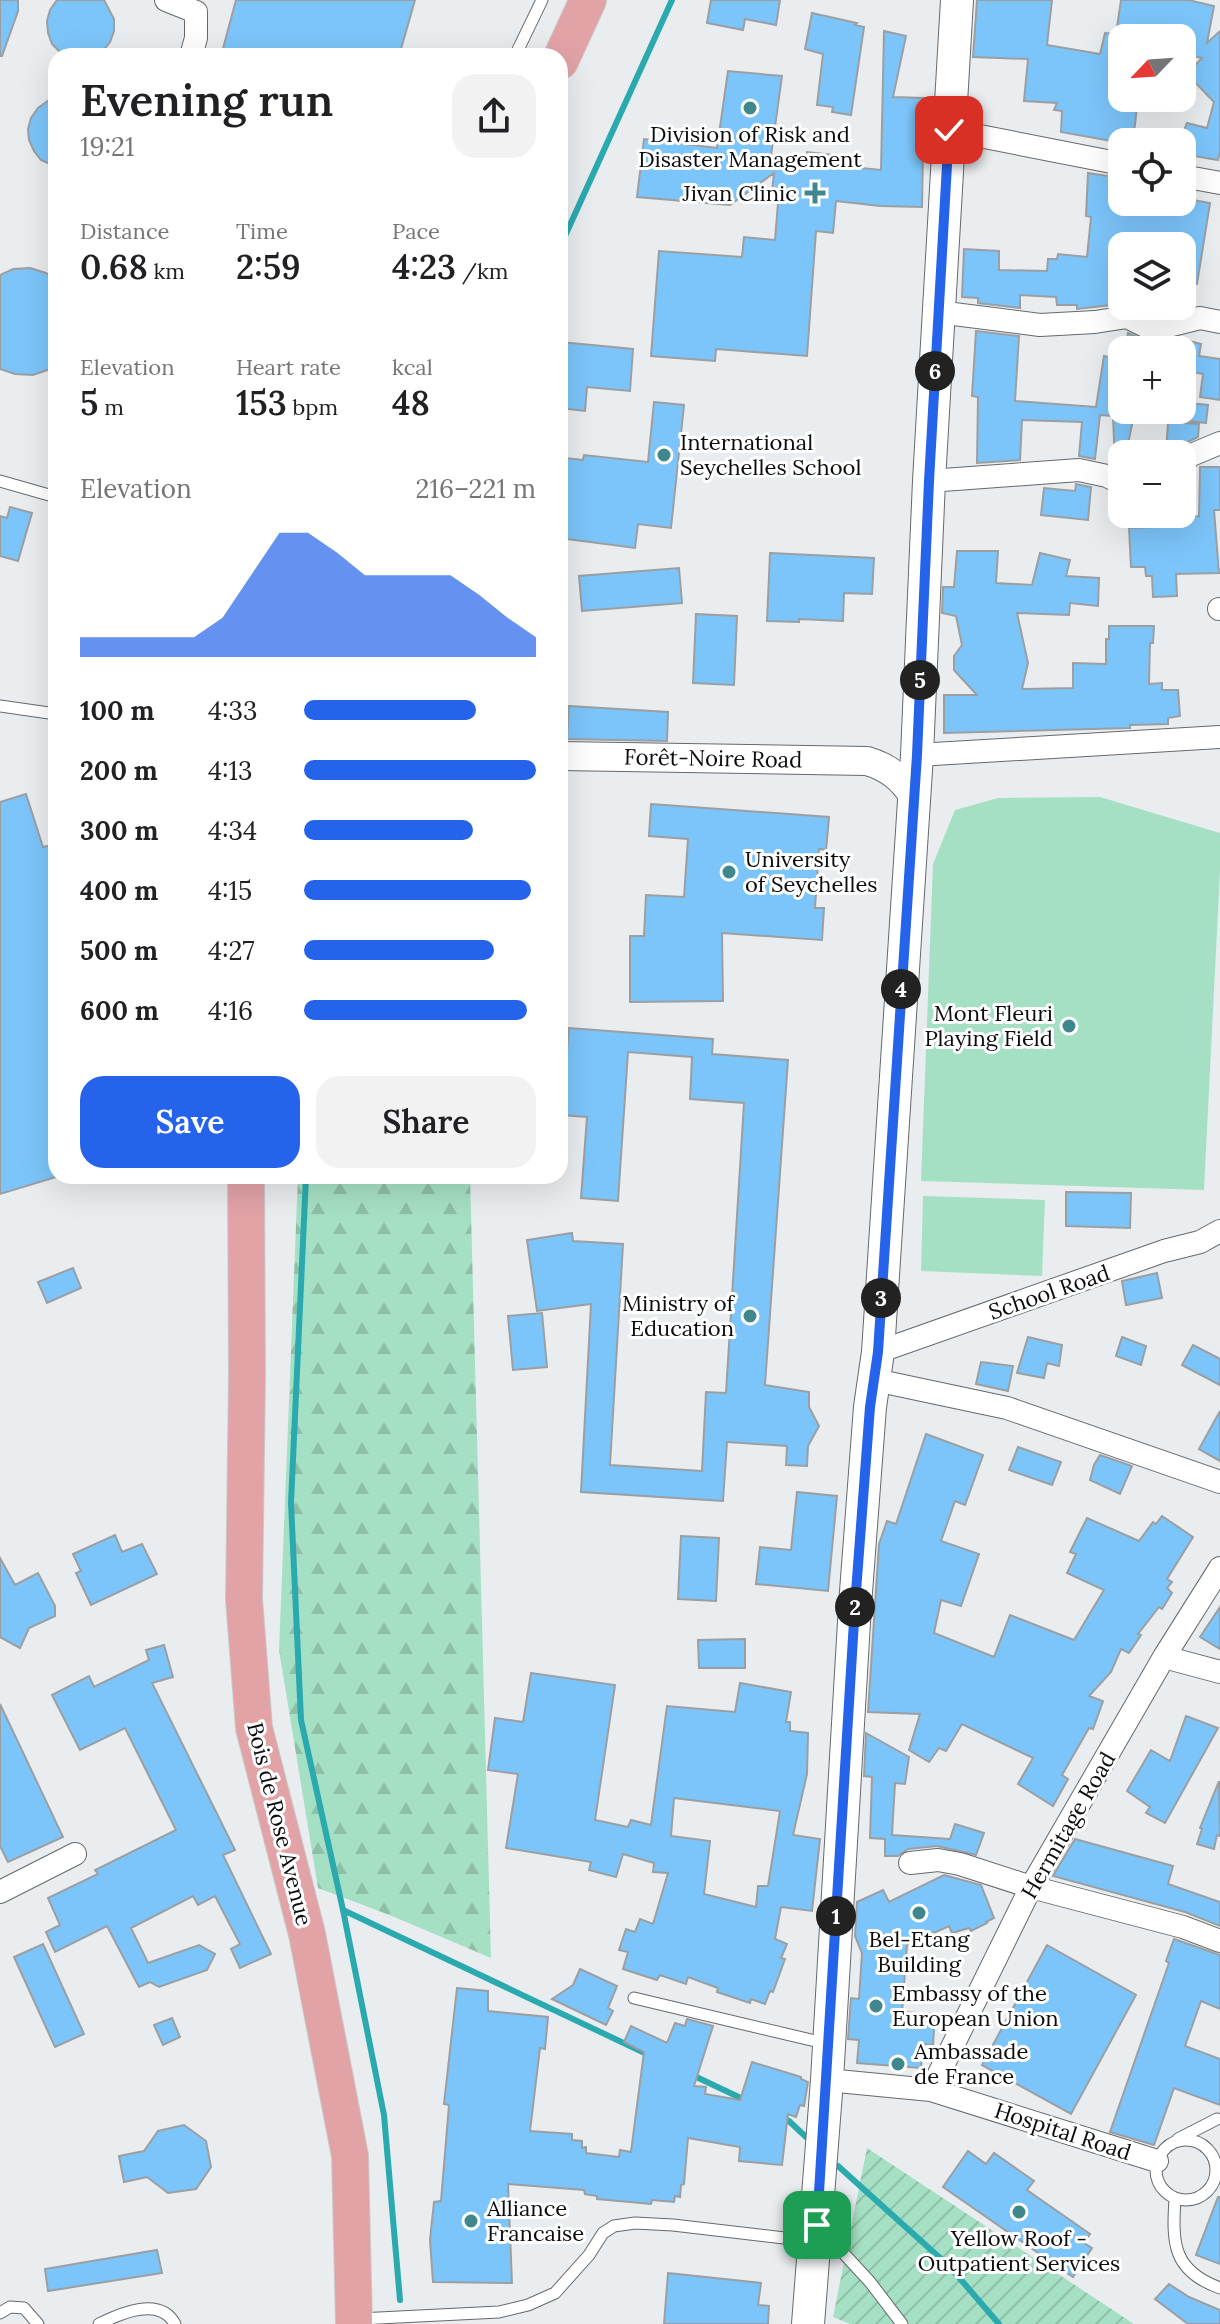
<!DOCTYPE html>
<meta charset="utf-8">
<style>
body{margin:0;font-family:Lora,serif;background:#f2f2f2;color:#202124;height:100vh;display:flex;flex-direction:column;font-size:30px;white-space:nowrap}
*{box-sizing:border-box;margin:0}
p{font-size:26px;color:#757577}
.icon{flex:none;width:44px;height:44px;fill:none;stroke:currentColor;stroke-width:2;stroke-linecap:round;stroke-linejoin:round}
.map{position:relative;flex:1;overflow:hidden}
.panel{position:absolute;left:48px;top:48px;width:520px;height:1136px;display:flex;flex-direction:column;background:#fff;border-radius:24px;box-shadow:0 8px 32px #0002}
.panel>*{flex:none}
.needle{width:52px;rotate:245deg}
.fabs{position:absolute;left:1108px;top:24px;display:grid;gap:16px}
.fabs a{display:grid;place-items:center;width:88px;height:88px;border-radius:16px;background:#fff;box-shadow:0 8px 32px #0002;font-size:40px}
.pin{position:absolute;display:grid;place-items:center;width:68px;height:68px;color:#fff;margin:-34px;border-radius:16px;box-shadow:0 4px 12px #0006}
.km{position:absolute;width:40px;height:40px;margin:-20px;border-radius:50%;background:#222;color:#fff;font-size:22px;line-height:40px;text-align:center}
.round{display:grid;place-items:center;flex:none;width:84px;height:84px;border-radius:24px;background:#f2f2f2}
.head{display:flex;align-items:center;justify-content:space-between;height:136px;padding:0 32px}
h1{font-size:44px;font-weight:600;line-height:60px}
.metrics{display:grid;grid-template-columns:repeat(3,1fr);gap:12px;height:136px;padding:8px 32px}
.metrics div{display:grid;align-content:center}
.metrics b{font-size:34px;font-weight:600}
.metrics small{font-size:22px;font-weight:400}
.metrics p{font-size:22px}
.chart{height:224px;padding:16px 32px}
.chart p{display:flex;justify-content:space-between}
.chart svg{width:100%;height:144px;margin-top:8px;fill:#2563eb;opacity:.7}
.primary-button{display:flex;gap:16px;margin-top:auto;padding:16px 32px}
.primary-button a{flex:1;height:92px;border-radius:24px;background:#2563eb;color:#fff;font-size:32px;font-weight:600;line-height:92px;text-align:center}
.primary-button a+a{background:#f2f2f2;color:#202124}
ul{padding:0 32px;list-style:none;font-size:26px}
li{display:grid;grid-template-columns:128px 96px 1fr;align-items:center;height:60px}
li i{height:20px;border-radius:10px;background:#2563eb}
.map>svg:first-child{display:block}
.green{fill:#a6e0c4}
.forest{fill:url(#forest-firs)}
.garden{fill:url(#garden-furrows)}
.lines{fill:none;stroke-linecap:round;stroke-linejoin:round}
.stream{stroke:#2aaaaf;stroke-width:6}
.building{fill:#7cc5fa;stroke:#9c9fa2;stroke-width:2;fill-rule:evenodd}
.service-casing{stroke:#65696c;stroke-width:13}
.minor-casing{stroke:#65696c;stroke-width:24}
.tertiary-casing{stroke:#65696c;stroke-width:30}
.secondary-casing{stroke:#65696c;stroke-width:34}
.primary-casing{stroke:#c9caca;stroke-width:38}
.service{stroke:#fff;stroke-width:11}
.minor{stroke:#fff;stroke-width:22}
.tertiary{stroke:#fff;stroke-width:28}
.secondary{stroke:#fff;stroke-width:32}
.primary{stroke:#e2a3a7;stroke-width:36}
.route-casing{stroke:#fff;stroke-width:16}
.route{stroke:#2563eb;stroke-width:10}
.poi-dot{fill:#3f878d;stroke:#fff;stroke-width:3}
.labels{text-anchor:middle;stroke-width:6;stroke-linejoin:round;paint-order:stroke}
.poi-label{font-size:22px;fill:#0b0c0d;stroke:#fff;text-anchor:start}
.street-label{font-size:22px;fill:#0b0c0d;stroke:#fff}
</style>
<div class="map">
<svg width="1220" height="2324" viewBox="0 0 1220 2324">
<defs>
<pattern id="forest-firs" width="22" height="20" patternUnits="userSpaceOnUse" patternTransform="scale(2)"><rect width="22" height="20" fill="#a6e0c4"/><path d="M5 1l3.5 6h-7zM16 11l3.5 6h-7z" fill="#8ebfa7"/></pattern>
<pattern id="garden-furrows" width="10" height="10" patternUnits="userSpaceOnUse" patternTransform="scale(2)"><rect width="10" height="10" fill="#a6e0c4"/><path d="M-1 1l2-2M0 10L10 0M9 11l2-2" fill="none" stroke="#8ebfa7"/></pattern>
</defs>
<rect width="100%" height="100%" fill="#e9edf0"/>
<path class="green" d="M1100,797L1220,833V871L1204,1190L921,1181L933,864L955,810L998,798Z
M923,1196L1045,1200L1042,1276L921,1271Z"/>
<path class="forest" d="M298,1176H470L491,1958L392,1916L318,1888L279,1650Z"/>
<path class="garden" d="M867,2148L1134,2324H850L833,2317Z"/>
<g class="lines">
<path class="stream" d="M560,247L672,0
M306,1176L291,1503L301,1720L343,1910L384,2115L400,2300
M343,1910L651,2056
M690,2074L745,2100
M780,2117L789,2121L806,2137
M838,2166L950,2267L999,2324"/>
</g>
<path class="building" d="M0,0H18V11L2,56H0Z
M57,0H104L114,19V31L110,42L103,51L95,56H67L60,52L52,44L48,33L47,21L50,10Z
M236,0H415L399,56H221Z
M711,0H780L776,25L745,19L743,30L707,23Z
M977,0H1052L1047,45L1100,54L1105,33L1116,34L1121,0H1188L1214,6L1207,43L1220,31V152L1218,160L1182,154V135L1187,123L1207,128L1214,102L1187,74L1202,58L1182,54V38H1122V98H1138L1133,142H1117L1061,132L1062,111L1054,110L1057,103L1024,101L1028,59L973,57Z
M812,13L857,23L855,25L864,27L851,115L832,112L833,107L817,105L823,54L805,49Z
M884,31L906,36L893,97L924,98L922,207L880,206L836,201L833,233L816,231L807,356L716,349L715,361L651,356L659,251L742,257L744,237L775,240L778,203L771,202L774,173L730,205L637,197L644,139L717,148L728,71L782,76L770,163L806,166L807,152L833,155L832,165L881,170Z
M56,95V167L41,160L34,151L29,140L28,129L31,118L38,108Z
M1088,173L1122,178V202H1182V198L1210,203L1197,284L1182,282V246H1122L1121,292L1112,305L1077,309V305H1057L1056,297L1020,295V308L978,303V298L962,297L964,249L999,251V270L1047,271L1048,259H1057L1058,254L1087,257L1091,217L1086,216Z
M30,268L46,273L56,279V364L50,369L33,375L15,374L0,369V275L13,269Z
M976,331L1019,336L1015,401L1096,407L1104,356L1122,360V410H1135L1126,454H1122V468L1115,465L1113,416L1100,415L1095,459L1079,456L1082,422L1022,420L1020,460L977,463L978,397L972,396Z
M1128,333L1146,341L1182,339L1201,344L1199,356L1220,359V400L1200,397L1203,374L1182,370V350H1125Z
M560,342L633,349L630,391L587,387L585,411L560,408Z
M654,402L684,405L671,528L638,524L635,548L560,538V478H565L566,458L583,460L584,455L648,462Z
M1188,403L1208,405L1206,423L1188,421Z
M1168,422L1199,424L1198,437L1183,444L1173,454H1166Z
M1200,467H1220V510H1214L1219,573L1176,574L1177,596L1153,597L1152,576H1146L1145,567H1131L1129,528L1155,527V521L1164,519L1199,516Z
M1076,484L1091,487L1088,520L1041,515L1044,488L1075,491Z
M10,507L32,513L18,561L0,556V516L7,518Z
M957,551H998L996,583L1032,585L1040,553L1070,560L1066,576L1099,578L1098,606L1070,603L1069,615L1017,613L1028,663L1022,689L1073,688V663L1106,664V639H1109V626H1154L1153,643H1150L1149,684L1162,683V690H1178L1180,716L1168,718V724L1130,725V728L944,733V695H977L954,670V656L962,645L956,616L942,613L943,587H954Z
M770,553L874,558L872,594L844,593L843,621L799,619V622L767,621Z
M679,568L682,603L582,611L579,576Z
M696,614L737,616L734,685L693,683Z
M569,706L668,712L667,741L567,739Z
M26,794L43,847L56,844V1177L0,1194V802Z
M651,804L829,817L826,850L819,849L815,908H824L822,940L722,933L723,1001L630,1002V936H644L646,895L684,897L688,839L649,836Z
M569,1028L713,1039L712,1054L788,1060L765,1385L809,1392V1407L819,1426L808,1446L807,1466L786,1465L787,1446L727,1442L723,1501L581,1492L591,1304L537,1311L527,1240L572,1233L573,1241L623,1244L610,1465L702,1471L706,1392L726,1393L744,1103L690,1099L692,1057L628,1052L618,1201L581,1198L587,1117L560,1115V1075H565Z
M1066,1192L1131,1193L1130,1228L1066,1226Z
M73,1268L81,1288L47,1303L38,1282Z
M1157,1273L1162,1298L1126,1305L1122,1281Z
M542,1313L547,1367L513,1370L508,1316Z
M1028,1337L1062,1345L1059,1366L1047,1363L1044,1378L1017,1373Z
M1122,1337L1146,1346L1141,1365L1116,1356Z
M1193,1345L1220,1359V1385L1182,1365Z
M981,1362L1013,1366L1008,1391L976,1384Z
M1220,1411V1461L1199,1449Z
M926,1434L983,1455L965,1505L955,1501L941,1541L979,1554L961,1606L941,1600L934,1633L994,1657L1010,1615L1074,1640L1104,1590L1067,1573L1076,1554L1070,1552L1087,1518L1139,1541L1153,1522L1156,1524L1162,1516L1193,1537L1167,1579L1172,1582L1167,1588L1172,1593L1162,1609L1159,1607L1138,1634L1141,1635L1129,1653L1121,1649L1111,1672L1089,1696L1103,1701L1093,1729L1089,1728L1062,1775L1068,1779L1053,1806L1018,1784L1033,1758L962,1724L946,1751L939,1748L929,1762L909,1750L920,1714L868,1712L879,1544L887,1521L896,1524Z
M1018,1447L1061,1462L1052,1485L1009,1470Z
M1100,1455L1132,1466L1120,1494L1090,1480L1094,1465Z
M797,1492L837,1496L828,1591L756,1584L760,1547L791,1550Z
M115,1535L122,1552L142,1544L157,1574L91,1605L76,1573L81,1571L73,1554Z
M681,1536L719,1538L716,1601L678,1599Z
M0,1558L15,1585L38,1573L55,1606V1616L29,1628L20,1648L0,1637Z
M1220,1607V1649L1200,1637Z
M745,1639V1668H699L698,1640Z
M164,1645L173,1677L152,1683L235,1850L223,1855L271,1954L240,1968L231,1949L240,1944L215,1896L198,1905L193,1896L131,1928L148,1963L199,1945L215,1954L207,1970L159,1987L150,1982L139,1987L107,1926L55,1952L46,1932L60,1925L48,1898L98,1874L95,1870L176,1830L125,1728L80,1750L52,1695L89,1676L94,1687L149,1660L146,1650Z
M531,1673L615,1685L595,1820L628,1827L631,1820L651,1825L667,1706L735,1712L740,1683L791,1692L786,1722H790V1731L808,1733L807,1774L793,1835L820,1839L812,1911L781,1907L775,1939L787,1944L781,1958L785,1959L773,1992L770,1991L765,2004L751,1999L750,2003L717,1992L718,1988L688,1977L686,1984L660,1975L657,1980L623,1969L628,1952L619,1950L626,1929L635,1932L640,1919L653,1924L668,1873L653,1872L654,1863L623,1854L616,1877L589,1870L591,1862L506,1848L518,1774L488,1770L495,1718L523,1722ZM674,1798L780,1811L768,1886H758L756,1907L704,1894L710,1841L671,1836Z
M0,1704L63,1837L8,1862L0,1846Z
M1186,1716L1218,1728L1165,1823L1146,1813L1150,1807L1127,1791L1151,1750L1170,1761Z
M866,1733L909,1757L905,1784L895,1783L892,1835L950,1839L955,1824L984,1833L976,1855L937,1846L908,1849L898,1856H885V1839L870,1838L872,1777L864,1776Z
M1219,1781L1220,1836L1217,1835L1214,1849L1197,1844L1202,1829L1200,1828Z
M1075,1839L1173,1866L1168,1884L1220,1902V1926L1185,1912L1053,1876Z
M944,1875L981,1885L994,1918L986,1922L987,1923L971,1931L969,1928L952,1933L949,1926L907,1945L902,2012L935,2014L933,2045L923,2044L921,2068L857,2063L859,2040L848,2039L851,1998L859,1999L862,1953L855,1936L857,1902L883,1890L889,1902Z
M1174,1939L1220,1955V2009L1201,2001L1185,2046L1220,2059V2105L1174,2088L1154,2145L1110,2132L1169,1963L1166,1961Z
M43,1944L84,2034L55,2047L14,1957Z
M1047,1945L1136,1995L1071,2114L982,2065Z
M580,1969L617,1986L608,2008L613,2011L606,2025L552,1999L573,1985Z
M457,1988L488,1991V2011L548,2017L545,2049L540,2048L530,2131L572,2134V2140L582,2141V2148L586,2147V2153L619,2157L620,2150L631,2152L644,2052L624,2042L631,2026L667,2043L675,2023L685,2026L687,2019L713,2026L694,2086L706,2087L705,2094L740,2100L752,2062L801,2077V2079L808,2082L804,2106L800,2105L796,2117L788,2114L782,2165L739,2161L740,2147L688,2138L684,2184L681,2185L680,2197L675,2196L674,2202L652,2200L651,2204L597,2199V2196L585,2194L584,2190L508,2184L512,2283L433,2282L430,2240L434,2202L441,2201L449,2105L444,2104Z
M172,2018L180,2037L163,2045L154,2025Z
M184,2125L206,2141L211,2167L196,2189L168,2193L147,2177L124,2182L119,2156L144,2151L158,2131Z
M968,2151L986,2164L994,2153L1034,2181L1027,2190L1090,2234L1084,2243L1092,2248L1073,2277L943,2187Z
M1218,2197H1220V2264L1196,2255Z
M157,2250L162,2273L48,2291L45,2269Z
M668,2273L761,2283L758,2305L769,2306L768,2324H664Z
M1169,2284L1189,2297L1220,2310V2324H1188L1155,2299Z"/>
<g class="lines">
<defs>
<path id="service" d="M515,56L542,0
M0,481L56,497
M0,706L56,714
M634,1998L828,2044
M1178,2139L1217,2119
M1156 2170a30 30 0 1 1 60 0a30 30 0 1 1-60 0Z
M1175,2199C1172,2244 1173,2271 1220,2288
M823,2231L870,2282L902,2324
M0,2313L10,2307L24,2308L38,2324
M359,2319L499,2312L528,2305L555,2293L589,2255L603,2233L614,2226L635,2223L673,2225L810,2241
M99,2324C121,2313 160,2296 175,2324"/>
<path id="minor" d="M166,0L196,12V38L191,56
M949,130L1122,164
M1182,176L1220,183
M938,312L1040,325L1095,322L1127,317L1147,327H1164L1200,318L1220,322
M1182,466L1189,456L1220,443
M929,481L1079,470L1107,476L1122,484
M1219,609H1220
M917,755L1220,737
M878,1352L1164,1251L1200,1242L1220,1231
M875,1380L1007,1408L1220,1482
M1164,1657L1220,1672
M910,1863L938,1860L960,1864L1031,1887L1183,1927L1220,1941
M0,1892L75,1854
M827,2080L931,2090L1157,2161
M931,2090L1031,1887L1164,1657L1220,1568"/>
<path id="tertiary" d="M560,756L867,761C888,767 902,778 914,797"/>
<path id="secondary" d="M808,2324L827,2080L855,1605L870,1407L878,1352L917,755L929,481L957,0"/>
<path id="primary" d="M560,61L588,0
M246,1176L247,1375L244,1599L254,1728L307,1934L350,2156L354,2324"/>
</defs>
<use href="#service" class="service-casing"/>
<use href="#minor" class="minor-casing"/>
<use href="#tertiary" class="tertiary-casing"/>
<use href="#secondary" class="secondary-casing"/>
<use href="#primary" class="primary-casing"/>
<use href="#service" class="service"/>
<use href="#minor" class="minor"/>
<use href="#tertiary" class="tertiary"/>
<use href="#secondary" class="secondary"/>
<use href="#primary" class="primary"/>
</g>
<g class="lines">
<defs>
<path id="route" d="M817,2225L855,1605L870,1407L878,1352L917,755L929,481L949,130"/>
</defs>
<use href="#route" class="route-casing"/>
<use href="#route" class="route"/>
</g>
<g class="poi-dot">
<circle cx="750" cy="108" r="8"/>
<path d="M811 181h8v8h8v8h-8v8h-8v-8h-8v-8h8z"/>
<circle cx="664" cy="455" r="8"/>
<circle cx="729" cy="872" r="8"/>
<circle cx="1069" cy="1026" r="8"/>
<circle cx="750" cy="1316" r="8"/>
<circle cx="919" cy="1913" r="8"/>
<circle cx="876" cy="2006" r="8"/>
<circle cx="898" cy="2064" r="8"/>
<circle cx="1019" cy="2212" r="8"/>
<circle cx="471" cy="2221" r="8"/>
</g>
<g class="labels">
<g class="poi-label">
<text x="750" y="142" text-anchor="middle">Division of Risk and<tspan x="750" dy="25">Disaster Management</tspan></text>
<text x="797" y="201" text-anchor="end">Jivan Clinic</text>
<text x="680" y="450">International<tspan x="680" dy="25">Seychelles School</tspan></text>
<text x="745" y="867">University<tspan x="745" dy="25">of Seychelles</tspan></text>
<text x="1053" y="1021" text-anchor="end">Mont Fleuri<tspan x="1053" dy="25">Playing Field</tspan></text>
<text x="734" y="1311" text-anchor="end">Ministry of<tspan x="734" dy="25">Education</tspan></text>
<text x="919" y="1947" text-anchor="middle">Bel-Etang<tspan x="919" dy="25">Building</tspan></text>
<text x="892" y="2001">Embassy of the<tspan x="892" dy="25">European Union</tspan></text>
<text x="914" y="2059">Ambassade<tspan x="914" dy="25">de France</tspan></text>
<text x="487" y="2216">Alliance<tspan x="487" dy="25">Francaise</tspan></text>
<text x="1019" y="2246" text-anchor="middle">Yellow Roof -<tspan x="1019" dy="25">Outpatient Services</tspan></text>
</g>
<g class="street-label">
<text transform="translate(713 758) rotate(1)" y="8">Forêt-Noire Road</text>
<text transform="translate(1049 1292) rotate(-19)" y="8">School Road</text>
<text transform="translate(280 1824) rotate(76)" y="8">Bois de Rose Avenue</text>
<text transform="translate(1068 1825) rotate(-60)" y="8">Hermitage Road</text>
<text transform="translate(1063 2131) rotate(18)" y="8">Hospital Road</text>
</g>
</g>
</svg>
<div class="fabs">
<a><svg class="needle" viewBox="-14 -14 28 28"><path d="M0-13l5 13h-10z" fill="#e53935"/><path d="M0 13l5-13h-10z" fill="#757577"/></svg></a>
<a><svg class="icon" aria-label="locate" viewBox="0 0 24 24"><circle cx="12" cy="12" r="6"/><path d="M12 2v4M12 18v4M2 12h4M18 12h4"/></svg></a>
<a><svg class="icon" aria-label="layers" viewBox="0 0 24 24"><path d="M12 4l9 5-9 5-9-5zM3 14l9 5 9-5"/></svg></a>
<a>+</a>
<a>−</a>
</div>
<div class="pin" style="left:817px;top:2225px;background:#1e9e55"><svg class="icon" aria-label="arrive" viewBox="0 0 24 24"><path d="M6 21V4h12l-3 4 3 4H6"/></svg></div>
<div class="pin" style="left:949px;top:130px;background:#d93025"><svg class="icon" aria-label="check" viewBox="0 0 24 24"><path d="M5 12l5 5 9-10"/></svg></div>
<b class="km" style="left:836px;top:1916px">1</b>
<b class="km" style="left:855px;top:1607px">2</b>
<b class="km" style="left:881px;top:1298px">3</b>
<b class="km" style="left:901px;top:989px">4</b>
<b class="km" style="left:920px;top:680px">5</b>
<b class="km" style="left:935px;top:371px">6</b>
<section class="panel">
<div class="head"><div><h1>Evening run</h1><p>19:21</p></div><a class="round"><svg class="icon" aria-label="share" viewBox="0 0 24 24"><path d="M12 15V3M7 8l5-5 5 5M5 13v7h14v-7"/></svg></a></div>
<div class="metrics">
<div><p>Distance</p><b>0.68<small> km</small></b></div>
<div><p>Time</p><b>2:59</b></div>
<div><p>Pace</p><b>4:23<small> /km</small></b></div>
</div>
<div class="metrics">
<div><p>Elevation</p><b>5<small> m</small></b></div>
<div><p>Heart rate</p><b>153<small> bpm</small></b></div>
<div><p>kcal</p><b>48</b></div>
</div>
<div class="chart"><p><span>Elevation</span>216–221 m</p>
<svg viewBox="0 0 160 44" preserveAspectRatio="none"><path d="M0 44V38L10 38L20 38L30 38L40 38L50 32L60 19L70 6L80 6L90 12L100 19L110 19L120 19L130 19L140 25L150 32L160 38V44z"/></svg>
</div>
<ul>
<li><b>100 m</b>4:33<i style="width:74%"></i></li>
<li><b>200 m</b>4:13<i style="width:100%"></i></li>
<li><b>300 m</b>4:34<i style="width:73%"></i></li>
<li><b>400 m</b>4:15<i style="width:98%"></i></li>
<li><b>500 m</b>4:27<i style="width:82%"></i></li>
<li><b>600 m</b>4:16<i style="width:96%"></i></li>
</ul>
<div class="primary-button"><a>Save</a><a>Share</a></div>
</section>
</div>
